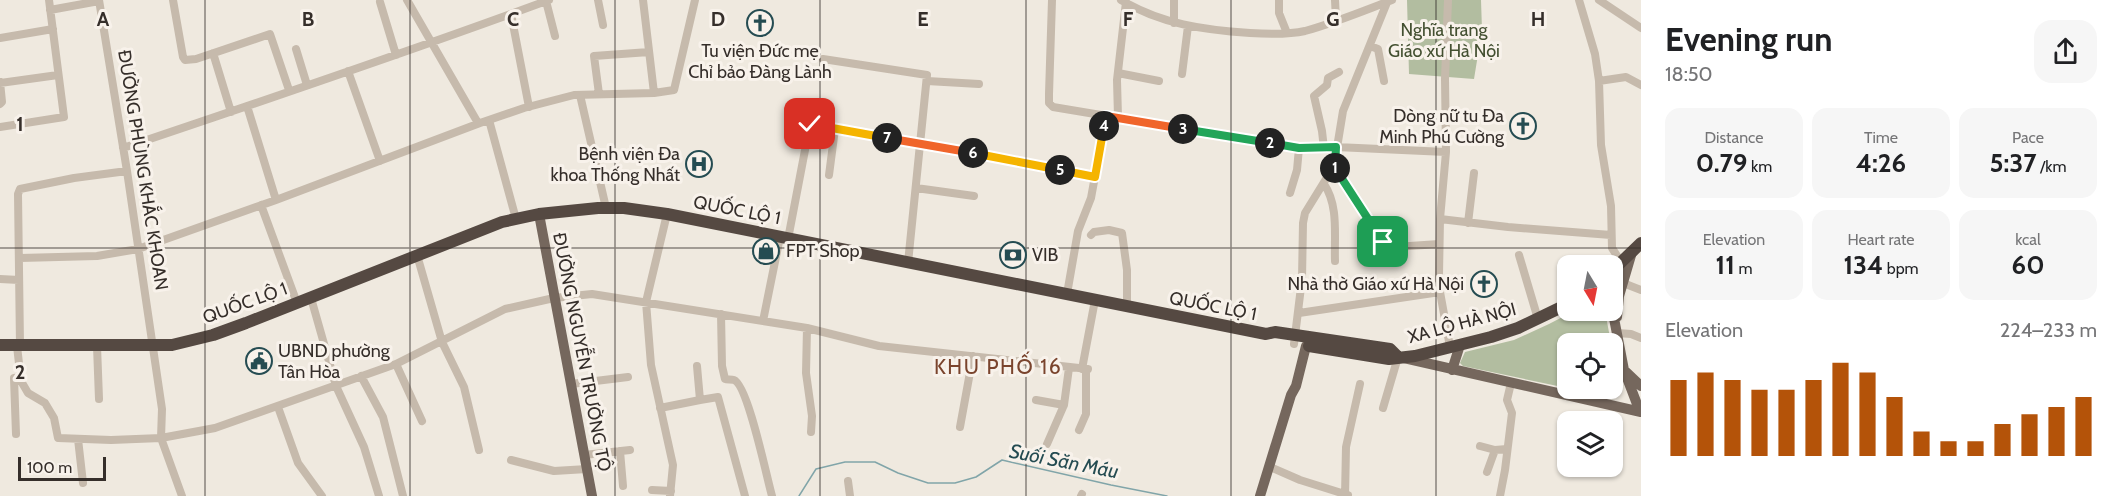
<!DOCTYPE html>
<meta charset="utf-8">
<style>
body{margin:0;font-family:Cabin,sans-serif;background:#f6f6f6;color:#202124;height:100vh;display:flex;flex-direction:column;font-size:22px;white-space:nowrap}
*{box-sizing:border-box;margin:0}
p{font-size:20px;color:#757577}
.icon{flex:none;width:33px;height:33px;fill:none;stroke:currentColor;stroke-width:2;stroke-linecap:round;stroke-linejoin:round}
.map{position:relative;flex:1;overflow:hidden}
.side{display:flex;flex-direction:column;background:#fff;width:480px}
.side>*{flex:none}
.needle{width:39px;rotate:170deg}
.fabs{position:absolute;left:1557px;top:255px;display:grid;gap:12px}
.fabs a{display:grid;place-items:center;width:66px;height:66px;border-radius:12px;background:#fff;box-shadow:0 2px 4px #0004;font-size:30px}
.scale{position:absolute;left:18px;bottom:15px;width:88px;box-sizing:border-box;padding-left:6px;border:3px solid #352e2a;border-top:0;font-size:16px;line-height:21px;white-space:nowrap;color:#352e2a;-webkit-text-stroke:4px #f8f2eb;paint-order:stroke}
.pin{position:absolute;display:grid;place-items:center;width:51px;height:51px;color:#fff;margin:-26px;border-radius:12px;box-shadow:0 3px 9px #0006}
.km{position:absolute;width:30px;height:30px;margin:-15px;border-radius:50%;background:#222;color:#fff;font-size:16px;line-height:30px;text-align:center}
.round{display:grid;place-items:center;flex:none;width:63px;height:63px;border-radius:18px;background:#f6f6f6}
.overview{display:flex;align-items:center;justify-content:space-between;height:102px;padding:0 24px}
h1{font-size:33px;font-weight:700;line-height:45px}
.metrics{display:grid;grid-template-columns:repeat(3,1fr);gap:9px;height:102px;padding:6px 24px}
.metrics div{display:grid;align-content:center;border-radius:15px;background:#f6f6f6;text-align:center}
.metrics b{font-size:26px;font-weight:700}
.metrics small{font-size:16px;font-weight:400}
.metrics p{font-size:16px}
.chart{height:168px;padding:12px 24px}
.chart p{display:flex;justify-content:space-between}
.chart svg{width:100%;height:108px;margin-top:6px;stroke:#b45309;stroke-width:6}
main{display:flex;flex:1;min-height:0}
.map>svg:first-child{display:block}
.green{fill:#b2bda0}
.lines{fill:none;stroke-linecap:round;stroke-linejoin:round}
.stream{stroke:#81a5a9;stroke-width:1.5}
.minor{stroke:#c6baac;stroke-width:8}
.major{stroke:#75675d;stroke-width:10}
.highway{stroke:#554942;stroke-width:12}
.split-1-casing{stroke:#fff;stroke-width:12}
.split-2-casing{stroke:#fff;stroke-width:12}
.split-3-casing{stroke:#fff;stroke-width:12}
.split-4-casing{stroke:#fff;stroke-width:12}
.split-5-casing{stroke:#fff;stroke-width:12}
.split-6-casing{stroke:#fff;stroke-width:12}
.split-7-casing{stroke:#fff;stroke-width:12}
.split-8-casing{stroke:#fff;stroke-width:12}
.split-1{stroke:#22a559;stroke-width:8}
.split-2{stroke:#22a559;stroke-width:8}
.split-3{stroke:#22a559;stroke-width:8}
.split-4{stroke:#f0652b;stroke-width:8}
.split-5{stroke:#f5b400;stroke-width:8}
.split-6{stroke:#f5b400;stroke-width:8}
.split-7{stroke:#f0652b;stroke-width:8}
.split-8{stroke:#f5b400;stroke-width:8}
.grid{fill:none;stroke:#352e2a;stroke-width:1.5;stroke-opacity:0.55}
.labels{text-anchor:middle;stroke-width:6;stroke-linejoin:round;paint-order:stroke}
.park-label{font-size:18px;fill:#435031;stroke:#f8f2eb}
.poi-label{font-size:18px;fill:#352e2a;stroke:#f8f2eb;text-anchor:end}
.street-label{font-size:18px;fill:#352e2a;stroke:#f8f2eb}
.water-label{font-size:20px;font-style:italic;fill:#254c52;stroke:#f8f2eb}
.quarter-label{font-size:21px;letter-spacing:1.5px;fill:#7a442d;stroke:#f8f2eb}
.grid-label{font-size:20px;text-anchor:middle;font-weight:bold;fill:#352e2a;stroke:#f8f2eb;stroke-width:6;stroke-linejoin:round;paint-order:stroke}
</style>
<main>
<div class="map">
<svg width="1641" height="496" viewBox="0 0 1641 496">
<rect width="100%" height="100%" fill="#efe9df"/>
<path class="green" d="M1407,0H1481L1482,30L1474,79L1409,74Z
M1574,311H1605L1611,343L1568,344L1567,388L1463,366L1460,363L1465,352L1514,340L1549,324Z"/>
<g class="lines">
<path class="stream" d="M799,496L816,469L845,462H875L898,473L928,483H955L976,477L1002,460L1111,485L1167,496"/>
<path class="minor" d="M99,0L127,171L162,409L161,438L182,496
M173,0L183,57L185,60L196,59L270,34L289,90
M407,0L478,123
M598,0L603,25
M643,0L654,93
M1052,0L1049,94V103L1053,107L1299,148L1330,149L1336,147L1446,152
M1121,0C1161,24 1204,30 1250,33C1267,34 1287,35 1305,31C1334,23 1363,11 1392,0
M1279,0V13L1287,33
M1335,0L1336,20
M1448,0L1445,79L1446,152L1440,219L1439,275L1440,292L1450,347
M1579,0L1595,54L1599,81L1601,145L1611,206L1612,248L1621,262
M1599,0L1641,28
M546,1L555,36
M380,2L396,55
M50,10L99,1
M511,14L529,107
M1174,23V0
M0,38L53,29
M1370,46L1378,49L1384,81
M296,49L307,85
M213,53L231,112
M823,59L927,75L908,263
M348,71L380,161
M1118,73L1159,81
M1182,74L1188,26
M927,81L979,84
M1599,81L1626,77L1641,85
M0,82L2,102L0,104
M0,83L58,75
M599,94L594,56L649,52
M580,95L606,208
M247,106L276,200
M1118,117L1117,80L1126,2
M489,120L516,219
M0,127L64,117L49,0
M123,148C266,100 408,52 549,0
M1324,149L1322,131L1314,96L1327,85L1328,78L1339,72
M1334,166L1383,242L1395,247L1439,244
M829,175L835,129
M1324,184C1339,206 1334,236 1335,261
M916,188L974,196
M1290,193L1297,170L1299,148
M261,205L297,303
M667,214L646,302L651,365L673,465L670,496
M1440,219L1508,227L1611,235
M1468,223L1474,173
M1091,235L1094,232L1109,230L1122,233L1127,270V307
M788,239L810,124L1095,177
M417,255L442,342L464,387L479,450
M1519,255L1538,319
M20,258L97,256L138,249L276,200L480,123L524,108L574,95L654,93L674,90L695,0
M0,279L19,280
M1623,283L1641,290
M1067,294L1078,231L1091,198L1106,116
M311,298L336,386L364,447L379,496
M1299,313L1440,292
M721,314L722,366L725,379C727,380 731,379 734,380C748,385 767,479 772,496
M763,321L780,237
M807,328L806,373L812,416L811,432
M1617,333L1631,334L1641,338
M1294,344L1302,279L1303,223L1305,213L1334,166L1343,111L1388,0
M20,345L18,194L20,189L74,178L127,171
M17,346L21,381L28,393L45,403L54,418L58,438L111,440L161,438L215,428L396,364L505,309L554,298L592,294L807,328L879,346L1088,369
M97,346L99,399
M396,364L422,421
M697,366L700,400L718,397L745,496
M1082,369L1095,300
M361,376L383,417L403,496
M571,384L628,377
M1036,400L1064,405
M278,407L298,463L322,496
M660,408L700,400
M1383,408L1398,357
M960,427L973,356
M1079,430L1086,414V369
M16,434L14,378L20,377
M78,439L83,483
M1047,444L1064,405L1069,368
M1480,446L1495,450
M620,451L623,486
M584,455L630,450
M511,460L554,471L587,469
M1270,467L1300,480L1348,495
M1487,472L1495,450L1507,449
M848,481L850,496
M652,490L671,491
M1081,496L1082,494
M1345,496L1346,447L1360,384
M1500,496L1505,470L1512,413L1507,400L1511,383"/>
<path class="major" d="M539,214L592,496
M1612,308L1624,370L1640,412
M1617,317L1619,296L1632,252
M1404,358L1641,412
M1452,370L1460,345
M1626,372L1641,386
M1260,496L1291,395L1296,386L1306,346"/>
<path class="highway" d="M1612,271L1641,243
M0,345H172L213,335L246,323L502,222L539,214L598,208H624L667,214L1266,334L1275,332L1390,349L1398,357
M1309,346L1389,359L1415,356L1491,337L1518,328L1568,304"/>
</g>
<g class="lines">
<defs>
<path id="split-1" d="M1335,168L1383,242"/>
<path id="split-2" d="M1270,143L1299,148L1336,147L1335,168"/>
<path id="split-3" d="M1183,129L1270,143"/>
<path id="split-4" d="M1104,126L1106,116L1183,129"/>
<path id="split-5" d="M1060,170L1095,177L1104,126"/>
<path id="split-6" d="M973,153L1060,170"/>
<path id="split-7" d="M887,138L973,153"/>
<path id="split-8" d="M810,124L887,138"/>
</defs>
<use href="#split-1" class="split-1-casing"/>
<use href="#split-2" class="split-2-casing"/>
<use href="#split-3" class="split-3-casing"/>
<use href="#split-4" class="split-4-casing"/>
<use href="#split-5" class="split-5-casing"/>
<use href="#split-6" class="split-6-casing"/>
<use href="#split-7" class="split-7-casing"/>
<use href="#split-8" class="split-8-casing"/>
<use href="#split-1" class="split-1"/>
<use href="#split-2" class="split-2"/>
<use href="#split-3" class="split-3"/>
<use href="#split-4" class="split-4"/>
<use href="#split-5" class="split-5"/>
<use href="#split-6" class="split-6"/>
<use href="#split-7" class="split-7"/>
<use href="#split-8" class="split-8"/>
</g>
<path class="grid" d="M205,0V496M410,0V496M615,0V496M820,0V496M1026,0V496M1231,0V496M1436,0V496M0,248H1641"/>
<defs>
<symbol id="church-ring" viewBox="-11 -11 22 22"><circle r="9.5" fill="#f8f2eb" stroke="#254c52" stroke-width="1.5"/><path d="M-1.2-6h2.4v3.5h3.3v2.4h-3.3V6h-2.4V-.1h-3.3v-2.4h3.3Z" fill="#254c52"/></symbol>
<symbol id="hospital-ring" viewBox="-11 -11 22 22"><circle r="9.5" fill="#f8f2eb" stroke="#254c52" stroke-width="1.5"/><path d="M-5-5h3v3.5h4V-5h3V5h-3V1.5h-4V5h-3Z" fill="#254c52"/></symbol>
<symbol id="shop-ring" viewBox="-11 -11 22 22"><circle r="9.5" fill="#f8f2eb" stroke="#254c52" stroke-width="1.5"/><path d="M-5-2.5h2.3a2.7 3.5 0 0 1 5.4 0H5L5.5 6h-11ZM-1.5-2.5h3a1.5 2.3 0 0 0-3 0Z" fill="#254c52"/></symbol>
<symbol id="bank-ring" viewBox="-11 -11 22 22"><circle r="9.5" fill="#f8f2eb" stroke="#254c52" stroke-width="1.5"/><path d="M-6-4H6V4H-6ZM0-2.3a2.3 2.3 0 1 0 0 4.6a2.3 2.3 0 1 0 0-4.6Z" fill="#254c52"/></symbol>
<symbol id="civic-ring" viewBox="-11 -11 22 22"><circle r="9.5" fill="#f8f2eb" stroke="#254c52" stroke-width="1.5"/><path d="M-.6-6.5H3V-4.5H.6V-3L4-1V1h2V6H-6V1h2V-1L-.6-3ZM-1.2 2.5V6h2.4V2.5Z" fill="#254c52"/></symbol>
</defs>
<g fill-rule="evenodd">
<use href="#church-ring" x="745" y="8" width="30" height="30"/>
<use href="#church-ring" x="1508" y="111" width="30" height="30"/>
<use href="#hospital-ring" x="684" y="149" width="30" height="30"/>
<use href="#shop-ring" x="751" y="236" width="30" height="30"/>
<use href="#bank-ring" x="998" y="240" width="30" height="30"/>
<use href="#church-ring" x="1469" y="269" width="30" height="30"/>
<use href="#civic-ring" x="244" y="346" width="30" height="30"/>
</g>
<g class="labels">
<g class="park-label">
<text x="1444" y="36">Nghĩa trang<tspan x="1444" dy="21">Giáo xứ Hà Nội</tspan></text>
</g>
<g class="poi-label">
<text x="760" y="57" text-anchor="middle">Tu viện Đức mẹ<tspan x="760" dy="21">Chỉ bảo Đàng Lành</tspan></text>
<text x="1504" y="122">Dòng nữ tu Đa<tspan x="1504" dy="21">Minh Phú Cường</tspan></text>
<text x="680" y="160">Bệnh viện Đa<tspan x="680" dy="21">khoa Thống Nhất</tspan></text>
<text x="786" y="257" text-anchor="start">FPT Shop</text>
<text x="1032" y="261" text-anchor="start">VIB</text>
<text x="1464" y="290">Nhà thờ Giáo xứ Hà Nội</text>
<text x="278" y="357" text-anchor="start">UBND phường<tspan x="278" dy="21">Tân Hòa</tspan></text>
</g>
<g class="street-label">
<text transform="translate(143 170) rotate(81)" y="6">ĐƯỜNG PHÙNG KHẮC KHOAN</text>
<text transform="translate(737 210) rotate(11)" y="6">QUỐC LỘ 1</text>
<text transform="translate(245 303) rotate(-20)" y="6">QUỐC LỘ 1</text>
<text transform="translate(1213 306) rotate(11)" y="6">QUỐC LỘ 1</text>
<text transform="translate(1462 323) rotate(-15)" y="6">XA LỘ HÀ NỘI</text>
<text transform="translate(582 352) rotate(79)" y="6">ĐƯỜNG NGUYỄN TRƯỜNG TỘ</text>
</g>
<g class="water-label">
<text transform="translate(1064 461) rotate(11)" y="7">Suối Săn Máu</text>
</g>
<g class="quarter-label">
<text x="998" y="374">KHU PHỐ 16</text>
</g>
</g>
<g class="grid-label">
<text x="103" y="26">A</text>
<text x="308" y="26">B</text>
<text x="513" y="26">C</text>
<text x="718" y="26">D</text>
<text x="923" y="26">E</text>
<text x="1128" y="26">F</text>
<text x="1333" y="26">G</text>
<text x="1538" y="26">H</text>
<text x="20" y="131">1</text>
<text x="20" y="379">2</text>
</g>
</svg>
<div class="fabs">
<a><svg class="needle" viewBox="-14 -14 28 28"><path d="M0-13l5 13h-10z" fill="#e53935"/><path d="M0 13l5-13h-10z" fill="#757577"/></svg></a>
<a><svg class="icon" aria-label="locate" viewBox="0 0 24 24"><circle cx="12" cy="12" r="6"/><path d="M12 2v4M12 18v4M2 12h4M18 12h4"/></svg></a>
<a><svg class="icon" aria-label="layers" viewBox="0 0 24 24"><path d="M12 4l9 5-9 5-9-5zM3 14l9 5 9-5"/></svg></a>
</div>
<div class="scale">100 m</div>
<div class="pin" style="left:1383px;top:242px;background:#1e9e55"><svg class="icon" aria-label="arrive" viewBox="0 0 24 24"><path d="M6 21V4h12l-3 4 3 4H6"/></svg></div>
<div class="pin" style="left:810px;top:124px;background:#d93025"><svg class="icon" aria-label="check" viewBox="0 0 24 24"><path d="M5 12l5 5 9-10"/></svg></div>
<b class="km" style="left:1335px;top:168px">1</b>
<b class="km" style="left:1270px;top:143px">2</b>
<b class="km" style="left:1183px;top:129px">3</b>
<b class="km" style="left:1104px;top:126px">4</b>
<b class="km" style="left:1060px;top:170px">5</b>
<b class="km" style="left:973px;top:153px">6</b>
<b class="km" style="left:887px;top:138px">7</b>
</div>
<section class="side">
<div class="overview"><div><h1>Evening run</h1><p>18:50</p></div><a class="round"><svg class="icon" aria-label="share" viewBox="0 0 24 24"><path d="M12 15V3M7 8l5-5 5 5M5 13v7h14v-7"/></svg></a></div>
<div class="metrics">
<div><p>Distance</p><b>0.79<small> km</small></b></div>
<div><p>Time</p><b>4:26</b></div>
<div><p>Pace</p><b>5:37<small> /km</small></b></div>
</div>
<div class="metrics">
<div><p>Elevation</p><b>11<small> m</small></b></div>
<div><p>Heart rate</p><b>134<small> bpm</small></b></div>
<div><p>kcal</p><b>60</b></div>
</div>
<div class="chart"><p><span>Elevation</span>224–233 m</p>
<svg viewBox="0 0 160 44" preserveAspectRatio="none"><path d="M5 44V13M15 44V10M25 44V13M35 44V17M45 44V17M55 44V13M65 44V6M75 44V10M85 44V20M95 44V34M105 44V38M115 44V38M125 44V31M135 44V27M145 44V24M155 44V20"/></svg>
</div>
</section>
</main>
